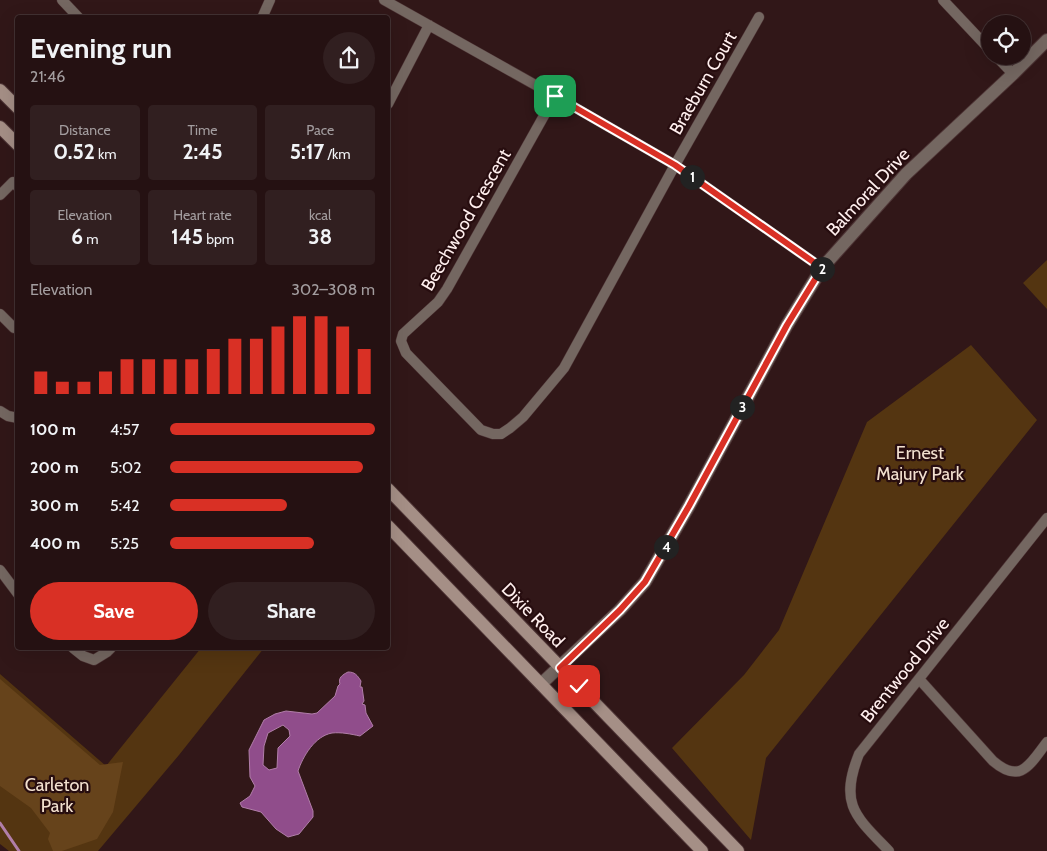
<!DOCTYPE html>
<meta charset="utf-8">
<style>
body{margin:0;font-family:Cabin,sans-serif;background:#311f20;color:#f1f3f6;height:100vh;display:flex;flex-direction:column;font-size:19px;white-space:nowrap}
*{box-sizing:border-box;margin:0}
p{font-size:16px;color:#a39d9f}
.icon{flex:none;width:28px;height:28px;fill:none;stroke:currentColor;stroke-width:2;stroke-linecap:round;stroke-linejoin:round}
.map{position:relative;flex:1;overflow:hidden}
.panel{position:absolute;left:15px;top:15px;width:375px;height:635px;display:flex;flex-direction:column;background:#251112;border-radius:5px;box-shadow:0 5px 20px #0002,0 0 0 1px #423132}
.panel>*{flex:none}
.controls{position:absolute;left:981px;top:15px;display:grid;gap:10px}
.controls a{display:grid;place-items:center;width:50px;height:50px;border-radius:50%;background:#251112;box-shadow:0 5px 20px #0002,0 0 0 1px #423132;font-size:25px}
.pin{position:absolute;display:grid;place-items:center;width:42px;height:42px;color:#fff;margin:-21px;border-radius:10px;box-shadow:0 2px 8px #0006}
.km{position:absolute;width:25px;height:25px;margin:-12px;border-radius:50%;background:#222;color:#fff;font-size:14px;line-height:25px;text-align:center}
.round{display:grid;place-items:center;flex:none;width:52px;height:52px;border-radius:26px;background:#311f20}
.headline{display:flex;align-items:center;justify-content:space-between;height:85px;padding:0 15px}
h1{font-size:28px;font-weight:700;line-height:38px}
.metrics{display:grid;grid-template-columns:repeat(3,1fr);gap:8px;height:85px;padding:5px 15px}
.metrics div{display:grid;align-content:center;border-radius:5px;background:#311f20;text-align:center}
.metrics b{font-size:21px;font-weight:700}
.metrics small{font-size:14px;font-weight:400}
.metrics p{font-size:14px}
.chart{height:140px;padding:10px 15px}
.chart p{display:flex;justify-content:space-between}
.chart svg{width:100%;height:90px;margin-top:5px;stroke:#d93025;stroke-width:6}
.cta{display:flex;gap:10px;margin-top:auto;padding:10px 15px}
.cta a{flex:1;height:58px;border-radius:30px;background:#d93025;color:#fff;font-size:20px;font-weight:700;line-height:58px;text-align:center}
.cta a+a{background:#311f20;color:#f1f3f6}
ul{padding:0 15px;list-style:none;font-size:16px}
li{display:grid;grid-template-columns:80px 60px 1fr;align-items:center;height:38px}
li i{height:12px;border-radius:6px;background:#d93025}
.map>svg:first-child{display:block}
.green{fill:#543511}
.forest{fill:#66431b}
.water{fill:#904d8b;stroke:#b17ea9;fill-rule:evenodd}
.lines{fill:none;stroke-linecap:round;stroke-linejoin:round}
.stream{stroke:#b17ea9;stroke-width:3}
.minor-casing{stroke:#4e3536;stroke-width:11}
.tertiary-casing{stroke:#4e3536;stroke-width:14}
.secondary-casing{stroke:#4e3536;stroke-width:14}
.minor{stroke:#746761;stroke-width:10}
.tertiary{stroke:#746761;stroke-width:12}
.secondary{stroke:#a58f86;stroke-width:12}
.route-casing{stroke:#fff;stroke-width:10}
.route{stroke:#d93025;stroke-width:6}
.labels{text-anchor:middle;stroke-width:4.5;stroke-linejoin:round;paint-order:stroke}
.street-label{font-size:18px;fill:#ffefee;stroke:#270d0f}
.park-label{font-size:18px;fill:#f2e0cf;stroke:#270d0f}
</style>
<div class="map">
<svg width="1047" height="851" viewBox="0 0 1047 851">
<rect width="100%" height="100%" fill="#311718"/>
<path class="green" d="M1047,260V309L1023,283Z
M971,345L1037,420L766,758L751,840L672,748L744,675L779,630L867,422Z
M201,648H264L179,755L98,851H9L0,844V674L106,766Z"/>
<path class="forest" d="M0,679L100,765L123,762L113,812L97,839L62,851H53L48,839L50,833L31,808L0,786Z"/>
<path class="water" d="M348,672C355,672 357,675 361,681L360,687H362L364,701L362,704L365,705L366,713L373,726L360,736C351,734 341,732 332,733C315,736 303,756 298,771L313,811V817L299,834L288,837L276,829L261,812L242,807L240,803L250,796L255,786L250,777L249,750L264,720L275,714L286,711L312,714L317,713L335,696L338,686L340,684C338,678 342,675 348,672ZM283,725L289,730L290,736L278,748L277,768L269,770L263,765L264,746L268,733Z"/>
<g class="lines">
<path class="stream" d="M0,823L19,851"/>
<defs>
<path id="minor" d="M62,0L79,18
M384,0L555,96L675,165L822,268
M943,0L990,50
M262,18L270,0
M996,56L1013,74
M555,96L447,289L438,302L403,334L401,341L406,353L481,430L493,434H501L510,428L523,417L564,368L675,165L759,17
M388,104L429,25
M0,195L13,182L18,187
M0,314L14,328H18
M0,411L8,416L18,418
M0,570L18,594
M73,648L83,656L94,660L107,652L111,648
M920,680L993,761C1021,785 1030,764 1047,742
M889,851C855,816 839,804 859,754L1047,518"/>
<path id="tertiary" d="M541,684L620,610L645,582L689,506L787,325L822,268L906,174L1013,74L1047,40"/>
<path id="secondary" d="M0,90L18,108
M0,127L18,145
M388,489L738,851
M388,526L702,851"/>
</defs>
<use href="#minor" class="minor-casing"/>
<use href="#tertiary" class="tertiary-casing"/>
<use href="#secondary" class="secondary-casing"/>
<use href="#minor" class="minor"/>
<use href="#tertiary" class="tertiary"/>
<use href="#secondary" class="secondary"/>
</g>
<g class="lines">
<defs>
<path id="route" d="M555,96L675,165L822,268L787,325L689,506L645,582L620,610L560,668L579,686"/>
</defs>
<use href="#route" class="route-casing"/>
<use href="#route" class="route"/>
</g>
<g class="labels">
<g class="street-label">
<text transform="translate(703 83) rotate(-60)" y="6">Braeburn Court</text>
<text transform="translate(868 192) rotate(-47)" y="6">Balmoral Drive</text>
<text transform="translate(466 220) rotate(-60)" y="6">Beechwood Crescent</text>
<text transform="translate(533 615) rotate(46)" y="6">Dixie Road</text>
<text transform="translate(905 670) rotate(-51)" y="6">Brentwood Drive</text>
</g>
<g class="park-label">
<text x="920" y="459">Ernest<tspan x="920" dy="21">Majury Park</tspan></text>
<text x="57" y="791">Carleton<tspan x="57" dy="21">Park</tspan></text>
</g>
</g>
</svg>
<div class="controls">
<a><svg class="icon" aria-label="locate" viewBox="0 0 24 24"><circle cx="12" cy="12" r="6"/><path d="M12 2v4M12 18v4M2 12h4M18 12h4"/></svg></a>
</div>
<div class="pin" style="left:555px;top:96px;background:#1e9e55"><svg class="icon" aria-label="arrive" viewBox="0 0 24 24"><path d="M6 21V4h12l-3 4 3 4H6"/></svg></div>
<div class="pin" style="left:579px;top:686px;background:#d93025"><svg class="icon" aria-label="check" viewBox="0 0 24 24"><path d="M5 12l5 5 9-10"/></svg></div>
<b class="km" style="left:692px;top:177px">1</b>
<b class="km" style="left:822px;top:269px">2</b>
<b class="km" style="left:742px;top:407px">3</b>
<b class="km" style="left:666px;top:547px">4</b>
<section class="panel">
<div class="headline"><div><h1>Evening run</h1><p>21:46</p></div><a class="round"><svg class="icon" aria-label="share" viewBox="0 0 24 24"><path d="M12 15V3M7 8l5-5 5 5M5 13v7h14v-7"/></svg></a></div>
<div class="metrics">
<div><p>Distance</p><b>0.52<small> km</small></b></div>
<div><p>Time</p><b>2:45</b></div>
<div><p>Pace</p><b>5:17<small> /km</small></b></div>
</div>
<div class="metrics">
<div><p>Elevation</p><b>6<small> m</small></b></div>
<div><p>Heart rate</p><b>145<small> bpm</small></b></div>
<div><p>kcal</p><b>38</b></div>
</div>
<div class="chart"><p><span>Elevation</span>302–308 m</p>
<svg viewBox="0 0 160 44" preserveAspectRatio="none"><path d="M5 44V33M15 44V38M25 44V38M35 44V33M45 44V27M55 44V27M65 44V27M75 44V27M85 44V22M95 44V17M105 44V17M115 44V11M125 44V6M135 44V6M145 44V11M155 44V22"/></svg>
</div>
<ul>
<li><b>100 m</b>4:57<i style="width:100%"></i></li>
<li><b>200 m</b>5:02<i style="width:94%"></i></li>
<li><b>300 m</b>5:42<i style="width:57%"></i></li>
<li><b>400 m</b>5:25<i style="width:70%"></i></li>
</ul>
<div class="cta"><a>Save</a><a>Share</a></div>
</section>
</div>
